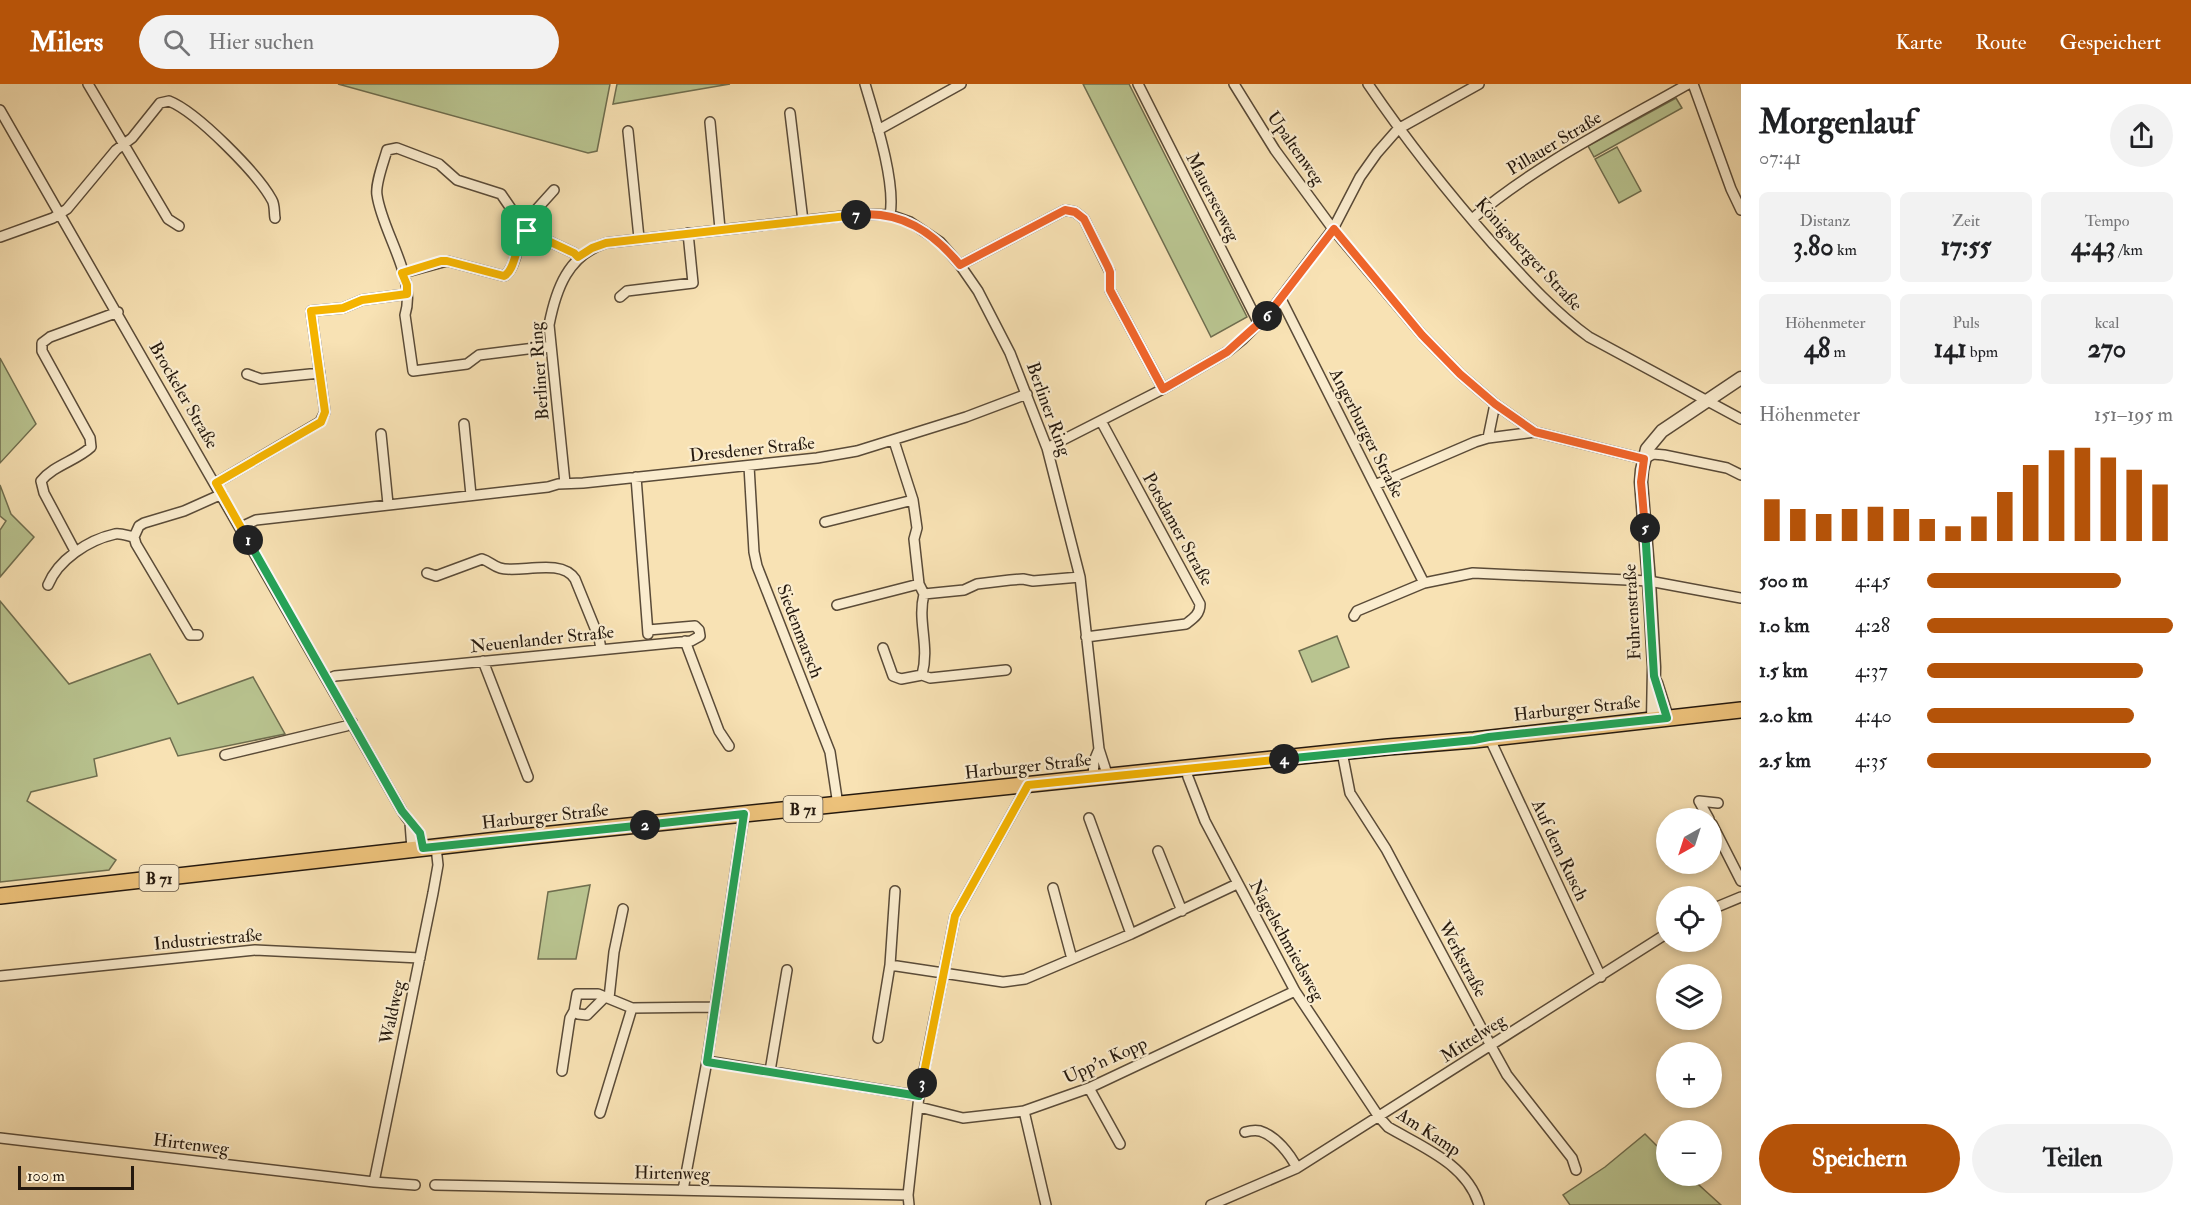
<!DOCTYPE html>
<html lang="de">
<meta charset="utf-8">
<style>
body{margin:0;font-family:"IM FELL Double Pica",serif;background:#f2f2f2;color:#202124;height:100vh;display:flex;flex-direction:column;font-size:22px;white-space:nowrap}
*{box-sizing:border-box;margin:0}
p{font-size:20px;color:#757577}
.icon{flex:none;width:33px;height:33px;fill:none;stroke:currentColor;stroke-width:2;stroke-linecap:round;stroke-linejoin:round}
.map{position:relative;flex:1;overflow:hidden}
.side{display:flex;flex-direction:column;background:#fff;width:450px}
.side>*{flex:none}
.needle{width:39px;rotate:219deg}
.fabs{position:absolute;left:1656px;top:724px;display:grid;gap:12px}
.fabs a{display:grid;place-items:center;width:66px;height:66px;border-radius:50%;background:#fff;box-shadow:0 3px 9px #0003;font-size:30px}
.scale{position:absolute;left:18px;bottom:15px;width:116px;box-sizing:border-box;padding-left:6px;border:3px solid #25190e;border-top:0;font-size:16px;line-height:21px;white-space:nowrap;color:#25190e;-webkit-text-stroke:4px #faecce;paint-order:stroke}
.pin{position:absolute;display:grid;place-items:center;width:51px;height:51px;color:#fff;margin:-26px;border-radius:12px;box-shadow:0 3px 9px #0006}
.km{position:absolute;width:30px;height:30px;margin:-15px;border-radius:50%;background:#222;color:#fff;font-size:16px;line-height:30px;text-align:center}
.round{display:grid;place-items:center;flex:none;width:63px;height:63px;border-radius:32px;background:#f2f2f2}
.headline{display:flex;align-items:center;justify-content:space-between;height:102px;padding:0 18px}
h1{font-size:33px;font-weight:800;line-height:45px}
.figures{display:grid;grid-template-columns:repeat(3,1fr);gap:9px;height:102px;padding:6px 18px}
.figures div{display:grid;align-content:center;border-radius:9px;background:#f2f2f2;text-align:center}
.figures b{font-size:26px;font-weight:800}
.figures small{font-size:16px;font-weight:400}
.figures p{font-size:16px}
.chart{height:168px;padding:12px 18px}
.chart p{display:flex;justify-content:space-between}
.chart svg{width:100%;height:108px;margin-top:6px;stroke:#b45309;stroke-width:6}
.action{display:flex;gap:12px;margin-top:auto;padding:12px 18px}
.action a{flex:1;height:69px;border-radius:36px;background:#b45309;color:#fff;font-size:24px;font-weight:800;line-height:69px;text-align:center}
.action a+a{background:#f2f2f2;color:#202124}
ul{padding:0 18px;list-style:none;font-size:20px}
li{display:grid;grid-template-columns:96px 72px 1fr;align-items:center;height:45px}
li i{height:15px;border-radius:8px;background:#b45309}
header{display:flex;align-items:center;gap:36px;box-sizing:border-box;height:84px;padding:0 30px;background:#b45309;color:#fff}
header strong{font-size:28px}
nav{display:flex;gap:33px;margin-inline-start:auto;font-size:21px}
.search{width:420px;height:54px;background:#f2f2f2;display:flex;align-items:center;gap:15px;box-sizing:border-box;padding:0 21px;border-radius:33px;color:#757577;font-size:22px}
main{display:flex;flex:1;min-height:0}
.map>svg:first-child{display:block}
.green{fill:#b9c490;stroke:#6f6e4f;stroke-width:1.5}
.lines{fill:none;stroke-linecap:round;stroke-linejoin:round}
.minor-casing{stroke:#5a4b38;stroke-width:12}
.tertiary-casing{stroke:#5a4b38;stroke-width:15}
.primary-casing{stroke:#25190e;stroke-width:18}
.minor{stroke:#faecce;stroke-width:9}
.tertiary{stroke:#faecce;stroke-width:12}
.primary{stroke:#ecc17a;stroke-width:15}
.split-1-casing{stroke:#fff;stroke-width:12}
.split-2-casing{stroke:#fff;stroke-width:12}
.split-3-casing{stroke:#fff;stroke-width:12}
.split-4-casing{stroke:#fff;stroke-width:12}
.split-5-casing{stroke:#fff;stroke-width:12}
.split-6-casing{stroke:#fff;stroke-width:12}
.split-7-casing{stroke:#fff;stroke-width:12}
.split-8-casing{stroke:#fff;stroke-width:12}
.split-1{stroke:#f5b400;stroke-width:8}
.split-2{stroke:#22a559;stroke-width:8}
.split-3{stroke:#22a559;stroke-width:8}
.split-4{stroke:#f5b400;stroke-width:8}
.split-5{stroke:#22a559;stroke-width:8}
.split-6{stroke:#f0652b;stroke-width:8}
.split-7{stroke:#f0652b;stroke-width:8}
.split-8{stroke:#f5b400;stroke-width:8}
.labels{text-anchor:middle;stroke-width:4.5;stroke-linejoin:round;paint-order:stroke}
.shield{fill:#faecce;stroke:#655848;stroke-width:1.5}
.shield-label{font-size:16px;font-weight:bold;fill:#25190e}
.street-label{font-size:18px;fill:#25190e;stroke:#faecce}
</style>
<header>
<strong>Milers</strong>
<div class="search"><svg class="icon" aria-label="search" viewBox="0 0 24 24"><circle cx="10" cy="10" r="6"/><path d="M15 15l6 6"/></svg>Hier suchen</div>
<nav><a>Karte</a><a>Route</a><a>Gespeichert</a></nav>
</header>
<main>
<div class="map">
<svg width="1741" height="1121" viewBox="0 0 1741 1121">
<rect width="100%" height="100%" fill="#f8e2b4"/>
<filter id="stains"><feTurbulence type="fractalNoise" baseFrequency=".00333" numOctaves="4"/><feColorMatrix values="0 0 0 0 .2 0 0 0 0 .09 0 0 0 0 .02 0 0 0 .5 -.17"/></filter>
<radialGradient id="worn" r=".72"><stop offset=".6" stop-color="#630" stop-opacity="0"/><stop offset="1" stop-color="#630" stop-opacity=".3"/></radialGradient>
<path class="green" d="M338,0H610L597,67L588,69Z
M617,0H730L613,20Z
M1083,0H1129L1247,233L1211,253Z
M1676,14L1682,24L1594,73L1588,62Z
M1617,63L1641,107L1619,119L1595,75Z
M0,274L36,340L0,379Z
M0,401L11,430L34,453L0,493V446L6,437L0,432Z
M0,517L69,600L150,570L178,620L253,593L285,650L178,672L170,654L94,675L97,692L31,708L27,717L116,776L109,786L0,798Z
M1337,552L1349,583L1312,598L1299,567Z
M590,801L576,875H538L548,808Z
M1645,1050L1666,1071V1092H1689L1721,1121H1570L1563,1111L1605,1083Z"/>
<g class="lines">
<defs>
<path id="minor" d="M88,0L168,135L179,142
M865,0C875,34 896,98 890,131
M1138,0L1259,240
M1234,0L1275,66L1333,145L1422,251L1460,290L1495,320L1535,348L1644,375L1653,370L1664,371L1727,384L1741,391
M1368,0C1406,56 1448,109 1493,160C1523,193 1553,227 1589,253L1741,335
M1693,0L1731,105L1741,126
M0,26L402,727C413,744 418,743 423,764
M790,29L803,137
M710,38L720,145
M878,46L961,0
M628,47L639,154
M1472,135C1537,80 1614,42 1688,0
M526,137L554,106
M0,153L53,134L67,125L116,66L132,54L160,19L169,17C197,28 258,90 272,116C275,121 274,129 275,134
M960,181L1065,126L1075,128L1084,135L1110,188V206L1163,305
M403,189L447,177L504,192C516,186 516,159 527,147
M620,213L627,207L693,199L688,149
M1281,215L1424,499
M551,262L479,271L467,280L413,287L405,231C417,193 382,148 377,111C375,100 384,77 387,66L397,64L439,80L457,96L501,110L514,129L526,137L527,147L574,169L578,173
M247,290L261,295L320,289
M464,340L471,411
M381,350L388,420
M1488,354L1495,320
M894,357L913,416L917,444L914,455L919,500L924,510L964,506L977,500L1010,496L1023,495L1033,497L1080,493
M1047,364L1163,305L1227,268L1243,255L1270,228L1333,145L1360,93L1377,69L1398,45L1479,0
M749,382L754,468L757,482L830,668L838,721
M636,393L648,550
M216,399L320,338L325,328L311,227L343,224L362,216L407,210
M565,399L549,241C556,205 568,171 606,159L862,130L890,131L910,138L940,158L960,181L978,207L1010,269L1047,364L1080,493L1099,665L1108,693
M1375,401L1475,358L1488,354L1535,348
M825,438L913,416
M241,443L256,436L548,403L558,400L583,399L817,374L857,367L966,333L1027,310
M134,453L136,460L190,551H198
M75,467L44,409L41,397C54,381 76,377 91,363L90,354L42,267V259L50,253L118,228
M427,489L436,492L482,475C489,477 493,482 500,484C518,490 561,473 575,495L599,554L601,565
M48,501C58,476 88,456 115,450C121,449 128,452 134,453L139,442L144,439L184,427L222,410
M924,510C917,538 930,561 922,591L930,594L1006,586
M837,521L919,500
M1354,532L1357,527L1424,499L1473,489L1649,497L1741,514
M1086,553L1186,540C1194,534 1200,530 1200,520L1101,337
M685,557L719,647L729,662
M883,564L893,592L901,595L922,591
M483,577L528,693
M328,595L335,592L691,557L700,552L699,546L695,542L648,546
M1489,653L1601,893
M1342,668L1350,709L1386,765L1491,962L1507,991L1572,1074L1576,1086
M225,671L346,642L352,638
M1186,685L1188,693L1205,737L1295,907L1379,1033L1388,1043C1422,1063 1467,1080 1479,1121
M1093,695L1094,677L1099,665
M1089,734L1131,850
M1709,735L1699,717L1718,719
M410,739L412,765
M1712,740L1741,797
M1158,767L1182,827
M1053,804L1072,875
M1712,825L1741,813
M890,881L1003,898L1025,895L1131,850L1237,800
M0,892L255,866L420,874
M605,913L587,931L578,930L574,927L577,910H598L632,924L715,923
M609,914L614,868L623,825
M878,954L890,881L895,807
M707,977L919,1012
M562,987L570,934L574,927
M770,987L787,886
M1089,1004L1120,1060
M919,1023L963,1034L1024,1027L1089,1004L1295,907
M1024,1027L1046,1121
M600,1029L632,924
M1245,1048C1249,1047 1255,1046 1260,1047C1276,1052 1290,1070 1297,1084
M0,1054L374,1098L415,1101
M374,1098L433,809L438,781L436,763
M435,1101L908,1111
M683,1106L707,977L744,730
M909,1121L908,1111L919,1012L955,832L1028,701
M1211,1121L1297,1084L1666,850"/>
<path id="tertiary" d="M1656,599L1667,634
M1653,636L1654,583L1649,497L1641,398L1642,386L1647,365L1662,347L1741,294"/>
<path id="primary" d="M0,812L532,752L1388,663L1474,656L1741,626"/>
</defs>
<use href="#minor" class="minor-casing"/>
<use href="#tertiary" class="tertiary-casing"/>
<use href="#primary" class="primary-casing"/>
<use href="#minor" class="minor"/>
<use href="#tertiary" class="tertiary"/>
<use href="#primary" class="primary"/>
</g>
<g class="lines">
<defs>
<path id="split-1" d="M248,456L216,399L321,338L325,328L311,227L343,224L362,216L407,210V201L402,189L441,177H447L504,192C516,186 515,159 527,147"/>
<path id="split-2" d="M248,456L402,727L420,749L423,764L645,741"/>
<path id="split-3" d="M645,741L744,730L707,978L919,1012L922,999"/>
<path id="split-4" d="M922,999L955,832L1028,701L1284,675"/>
<path id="split-5" d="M1284,675L1474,656L1489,653L1667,634L1654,592L1645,444"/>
<path id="split-6" d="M1267,232L1334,145L1422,251L1460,290L1495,320L1535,348L1644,375L1641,398L1645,444"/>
<path id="split-7" d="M856,131C901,126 933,148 960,181L1065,126L1075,128L1084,135L1108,183L1110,188V206L1163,305L1227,268L1267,232"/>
<path id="split-8" d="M527,147L574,169L578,173L592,164L606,159L856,131"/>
</defs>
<use href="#split-1" class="split-1-casing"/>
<use href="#split-2" class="split-2-casing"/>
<use href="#split-3" class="split-3-casing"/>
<use href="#split-4" class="split-4-casing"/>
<use href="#split-5" class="split-5-casing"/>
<use href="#split-6" class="split-6-casing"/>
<use href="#split-7" class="split-7-casing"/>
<use href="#split-8" class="split-8-casing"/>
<use href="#split-1" class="split-1"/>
<use href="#split-2" class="split-2"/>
<use href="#split-3" class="split-3"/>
<use href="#split-4" class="split-4"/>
<use href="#split-5" class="split-5"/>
<use href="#split-6" class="split-6"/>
<use href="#split-7" class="split-7"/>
<use href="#split-8" class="split-8"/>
</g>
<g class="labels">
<g class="shield">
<rect x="783.5" y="712" width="39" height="26" rx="4.5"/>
<rect x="139.5" y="781" width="39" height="26" rx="4.5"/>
</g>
<g class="shield-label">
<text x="803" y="731">B 71</text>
<text x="159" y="800">B 71</text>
</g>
<g class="street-label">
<text transform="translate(1554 59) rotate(-31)" y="6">Pillauer Straße</text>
<text transform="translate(1296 64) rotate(55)" y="6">Upaltenweg</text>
<text transform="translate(1213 113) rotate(63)" y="6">Mauerseeweg</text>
<text transform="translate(1529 170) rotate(47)" y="6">Königsberger Straße</text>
<text transform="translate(539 287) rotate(-94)" y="6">Berliner Ring</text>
<text transform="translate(184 311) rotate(60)" y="6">Brockeler Straße</text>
<text transform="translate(1049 325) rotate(70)" y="6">Berliner Ring</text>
<text transform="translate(1367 349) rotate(63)" y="6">Angerburger Straße</text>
<text transform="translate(752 365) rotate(-6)" y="6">Dresdener Straße</text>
<text transform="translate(1178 445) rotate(61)" y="6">Potsdamer Straße</text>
<text transform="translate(1632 528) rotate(-93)" y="6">Fuhrenstraße</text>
<text transform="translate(800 547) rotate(69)" y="6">Siedenmarsch</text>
<text transform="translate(542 555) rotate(-6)" y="6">Neuenlander Straße</text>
<text transform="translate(1577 624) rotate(-6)" y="6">Harburger Straße</text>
<text transform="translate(1028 682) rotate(-6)" y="6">Harburger Straße</text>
<text transform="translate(545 732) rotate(-6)" y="6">Harburger Straße</text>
<text transform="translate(1560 766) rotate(65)" y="6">Auf dem Rusch</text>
<text transform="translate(208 855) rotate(-5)" y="6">Industriestraße</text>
<text transform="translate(1287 856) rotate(61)" y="6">Nagelschmiedsweg</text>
<text transform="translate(1463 875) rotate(62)" y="6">Werkstraße</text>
<text transform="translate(392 928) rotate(-78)" y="6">Waldweg</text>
<text transform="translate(1473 954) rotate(-33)" y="6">Mittelweg</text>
<text transform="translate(1105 976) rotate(-24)" y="6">Upp'n Kopp</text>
<text transform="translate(1429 1048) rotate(33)" y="6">Am Kamp</text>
<text transform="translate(191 1060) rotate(7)" y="6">Hirtenweg</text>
<text transform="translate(672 1089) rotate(1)" y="6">Hirtenweg</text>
</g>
</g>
<rect width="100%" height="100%" filter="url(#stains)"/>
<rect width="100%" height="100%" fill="url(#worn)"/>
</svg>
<div class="fabs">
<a><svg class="needle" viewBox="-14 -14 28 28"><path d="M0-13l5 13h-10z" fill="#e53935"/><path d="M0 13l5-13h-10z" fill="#757577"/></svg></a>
<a><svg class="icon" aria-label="locate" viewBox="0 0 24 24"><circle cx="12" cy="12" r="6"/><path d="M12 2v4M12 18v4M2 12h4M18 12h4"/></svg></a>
<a><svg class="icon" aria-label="layers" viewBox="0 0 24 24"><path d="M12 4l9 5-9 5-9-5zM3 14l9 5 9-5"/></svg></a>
<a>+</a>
<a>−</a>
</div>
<div class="scale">100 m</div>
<div class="pin" style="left:527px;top:147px;background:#1e9e55"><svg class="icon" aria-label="arrive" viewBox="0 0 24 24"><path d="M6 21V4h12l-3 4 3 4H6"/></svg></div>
<b class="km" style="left:248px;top:456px">1</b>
<b class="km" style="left:645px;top:741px">2</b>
<b class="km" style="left:922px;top:999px">3</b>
<b class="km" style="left:1284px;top:675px">4</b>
<b class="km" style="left:1645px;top:444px">5</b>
<b class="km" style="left:1267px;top:232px">6</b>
<b class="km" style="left:856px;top:131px">7</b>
</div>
<section class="side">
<div class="headline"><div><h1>Morgenlauf</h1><p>07:41</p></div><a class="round"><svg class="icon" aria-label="share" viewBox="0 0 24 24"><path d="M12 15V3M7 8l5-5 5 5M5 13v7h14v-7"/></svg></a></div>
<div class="figures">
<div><p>Distanz</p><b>3.80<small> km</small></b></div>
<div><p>Zeit</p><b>17:55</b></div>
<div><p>Tempo</p><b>4:43<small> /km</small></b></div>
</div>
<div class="figures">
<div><p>Höhenmeter</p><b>48<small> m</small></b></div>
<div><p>Puls</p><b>141<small> bpm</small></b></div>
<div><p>kcal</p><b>270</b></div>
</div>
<div class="chart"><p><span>Höhenmeter</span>151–195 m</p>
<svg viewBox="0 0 160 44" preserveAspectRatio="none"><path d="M5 44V27M15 44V31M25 44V33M35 44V31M45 44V30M55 44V31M65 44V35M75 44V38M85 44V34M95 44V24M105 44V13M115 44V7M125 44V6M135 44V10M145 44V15M155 44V21"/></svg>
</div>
<ul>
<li><b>500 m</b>4:45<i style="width:79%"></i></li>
<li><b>1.0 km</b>4:28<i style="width:100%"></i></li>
<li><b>1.5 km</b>4:37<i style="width:88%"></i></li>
<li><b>2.0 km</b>4:40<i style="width:84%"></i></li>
<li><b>2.5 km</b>4:35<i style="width:91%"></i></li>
</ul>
<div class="action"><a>Speichern</a><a>Teilen</a></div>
</section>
</main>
